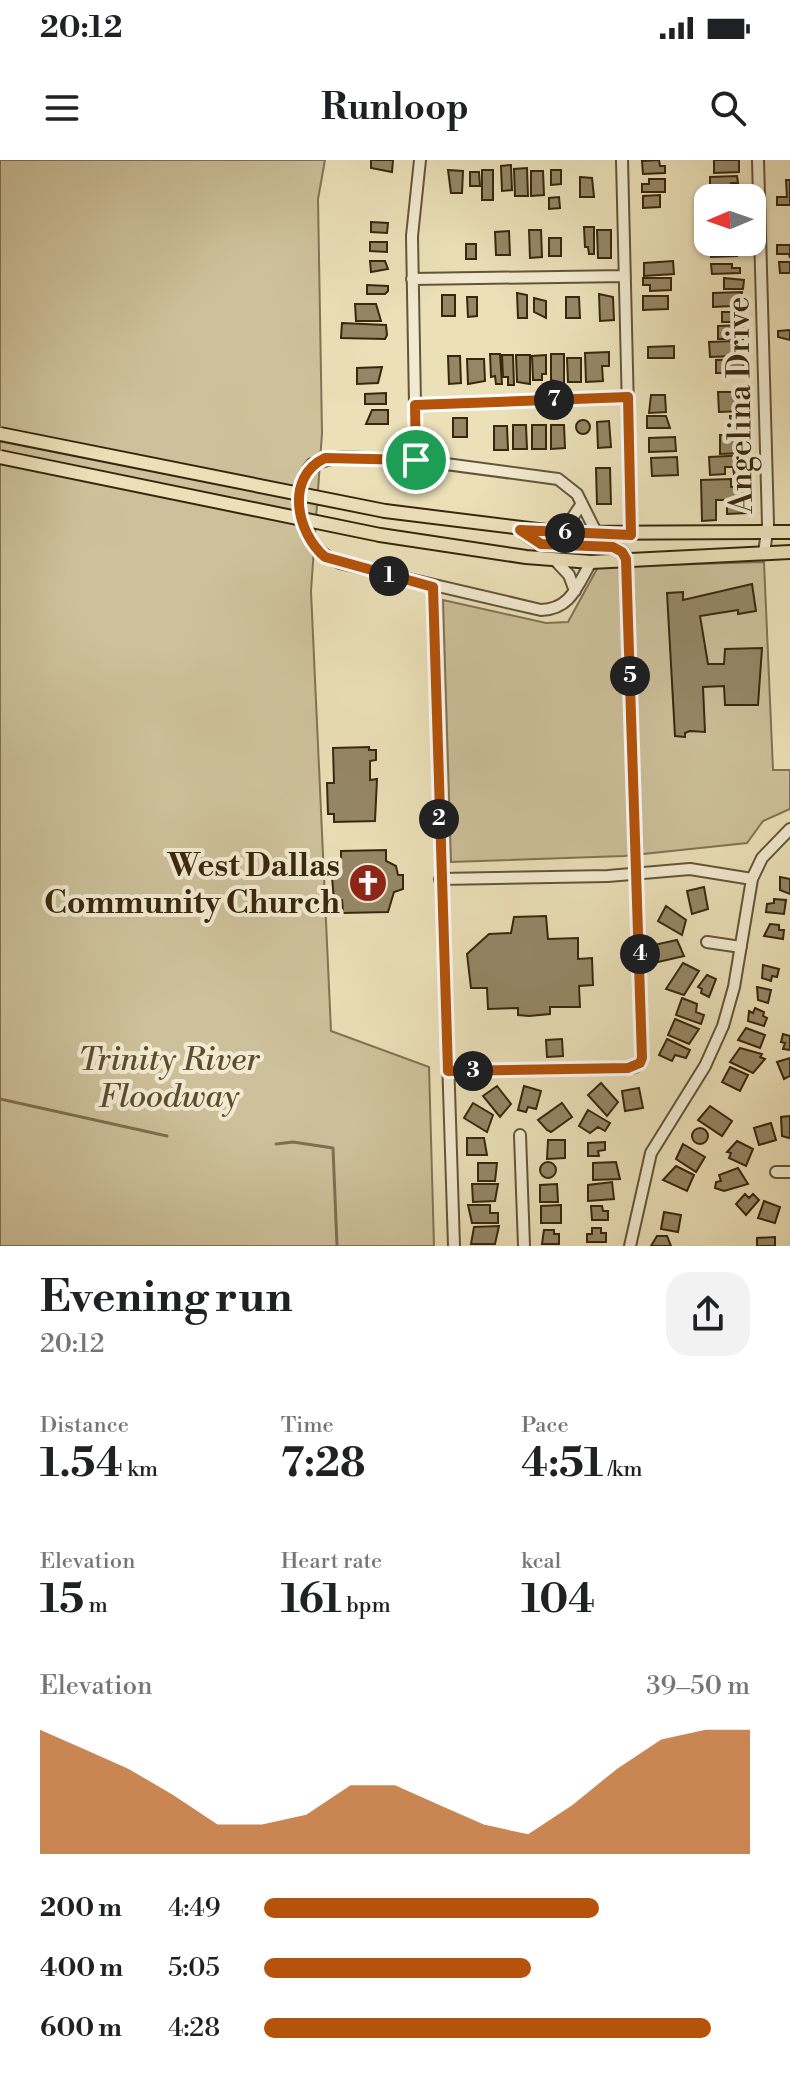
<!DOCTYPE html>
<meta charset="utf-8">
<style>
body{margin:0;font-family:"Libre Bodoni",serif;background:#f2f2f2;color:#202124;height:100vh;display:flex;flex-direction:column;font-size:30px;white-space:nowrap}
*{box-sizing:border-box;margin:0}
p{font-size:26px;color:#757577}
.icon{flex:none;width:44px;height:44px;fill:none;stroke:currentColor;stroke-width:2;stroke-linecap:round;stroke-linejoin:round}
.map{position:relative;height:1086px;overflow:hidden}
.details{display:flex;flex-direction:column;background:#fff;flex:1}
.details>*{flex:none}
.needle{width:52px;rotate:268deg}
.buttons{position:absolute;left:694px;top:24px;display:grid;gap:16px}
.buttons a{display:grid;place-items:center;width:72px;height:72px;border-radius:16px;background:#fff;box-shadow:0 2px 6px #0004;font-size:40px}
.pin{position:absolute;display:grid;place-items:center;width:68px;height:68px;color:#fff;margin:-34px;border:4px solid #fff;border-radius:50%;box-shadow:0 2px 8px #0007}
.km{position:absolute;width:40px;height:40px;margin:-20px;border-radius:50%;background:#222;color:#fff;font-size:22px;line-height:40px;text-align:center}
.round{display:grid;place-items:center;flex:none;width:84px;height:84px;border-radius:24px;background:#f2f2f2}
.head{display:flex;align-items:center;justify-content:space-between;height:136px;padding:0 40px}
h1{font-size:44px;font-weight:700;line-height:60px}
.stats{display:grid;grid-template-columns:repeat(3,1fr);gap:12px;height:136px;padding:8px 40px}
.stats div{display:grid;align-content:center}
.stats b{font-size:40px;font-weight:700}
.stats small{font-size:22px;font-weight:400}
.stats p{font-size:22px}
.chart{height:224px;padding:16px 40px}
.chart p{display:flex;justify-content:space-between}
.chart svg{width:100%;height:144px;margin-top:8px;fill:#b45309;opacity:.7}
ul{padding:0 40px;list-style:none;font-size:26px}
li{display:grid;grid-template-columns:128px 96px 1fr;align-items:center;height:60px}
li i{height:20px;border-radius:10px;background:#b45309}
.status{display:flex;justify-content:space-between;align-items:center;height:56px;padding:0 40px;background:#fff;direction:ltr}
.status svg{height:22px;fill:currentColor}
header{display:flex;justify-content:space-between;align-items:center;height:104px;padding:0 40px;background:#fff;font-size:36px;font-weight:700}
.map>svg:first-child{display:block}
.green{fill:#cdc19b;stroke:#827454;stroke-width:2}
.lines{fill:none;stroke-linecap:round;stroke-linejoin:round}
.stream{stroke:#7f7051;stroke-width:3}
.building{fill:#958766;stroke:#38270d;stroke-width:2}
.minor-casing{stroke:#655538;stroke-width:14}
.major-casing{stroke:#38270d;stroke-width:16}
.minor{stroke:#f2ebd1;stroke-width:10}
.major{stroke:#ebe0b8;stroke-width:12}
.major-bridge-casing{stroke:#38270d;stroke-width:16;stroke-linecap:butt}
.major-bridge{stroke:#ebe0b8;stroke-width:12}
.route-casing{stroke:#fff;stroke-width:16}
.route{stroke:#b45309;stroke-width:10}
.labels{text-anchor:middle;stroke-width:8;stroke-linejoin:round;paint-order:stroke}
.street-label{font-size:32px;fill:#38270d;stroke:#f2ebd1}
.poi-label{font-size:32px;font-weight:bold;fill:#38270d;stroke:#f2ebd1;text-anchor:end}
.park-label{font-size:32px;font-style:italic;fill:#5d4e30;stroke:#f2ebd1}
</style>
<div class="status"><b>20:12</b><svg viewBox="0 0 49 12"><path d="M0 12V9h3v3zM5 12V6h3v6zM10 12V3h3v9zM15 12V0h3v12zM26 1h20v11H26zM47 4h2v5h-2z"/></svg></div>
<header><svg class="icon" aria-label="menu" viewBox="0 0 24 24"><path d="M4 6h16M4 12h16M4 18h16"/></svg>Runloop<svg class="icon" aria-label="search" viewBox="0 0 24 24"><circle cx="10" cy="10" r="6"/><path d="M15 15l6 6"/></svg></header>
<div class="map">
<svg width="790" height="1086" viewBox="0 0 790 1086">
<rect width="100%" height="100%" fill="#ebe0b8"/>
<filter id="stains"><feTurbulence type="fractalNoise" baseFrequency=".0025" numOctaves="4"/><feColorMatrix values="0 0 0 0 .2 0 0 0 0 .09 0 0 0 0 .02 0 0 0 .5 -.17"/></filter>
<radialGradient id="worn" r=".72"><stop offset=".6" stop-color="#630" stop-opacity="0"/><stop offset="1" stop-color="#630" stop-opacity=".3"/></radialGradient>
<path class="green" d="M0,0H325L318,39L322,273L311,431L331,871L429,907L434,1086H0Z
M764,402L773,610H790V649L763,661L747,683L624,696L451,702L443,440L546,463L568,462L598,407Z"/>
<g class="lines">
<path class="stream" d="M0,939L167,976
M276,984L293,982L333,988L337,1086"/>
</g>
<path class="building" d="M371,0H393L392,12L371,8Z
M659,0L660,6H665V13L643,14L642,1Z
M714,0H739V12L714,13Z
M511,5L512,30L502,31L501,6Z
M527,8L528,36H515L514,9Z
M448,10L463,11L462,33H451Z
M482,10H493V40H482Z
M551,10H561V24L551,25Z
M531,11H543L544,35L531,36Z
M470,12H479L480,26H470Z
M737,16L738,23H731L729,29L710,30V17Z
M580,17L592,18L594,37H580Z
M649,19H665V32H642V24H649Z
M786,20H790V45H777V37H787Z
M734,31L731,37L741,38H718L719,31Z
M660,35V47L643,48V36Z
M559,37L560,48L549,49V38Z
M371,62L388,63L387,73L371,72Z
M584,67H594V94H589L588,87H585Z
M529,70H541L542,97L530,98Z
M597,70H611V98H598Z
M509,71L510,95H496L495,72Z
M549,78H561V96H549Z
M370,82H387V92L370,91Z
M710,82H736L737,96L711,97Z
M466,84H476V99H466Z
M777,85H790V98L789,94H777Z
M370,101H385L388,109L371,112Z
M673,101L674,114L644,116V103Z
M779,102H790V113H780Z
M711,104H732V108H740V113L712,114Z
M643,118H671V130L650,131V125H643Z
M724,118L744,120L743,129H724Z
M367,125L388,126V131L385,134H367Z
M742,132V138H734L732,146L713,147V133Z
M517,133L527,135V158H518Z
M599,134L613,137L614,160L600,161Z
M442,135H455V156H442Z
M643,136H668V149L643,150Z
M467,137H477V156L468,157Z
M566,137H579L580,158H566Z
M534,138L546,141V158L534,152Z
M355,144H376L381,161H356Z
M722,152H743L744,162H722Z
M342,163L386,165L387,175L385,179L341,178Z
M743,165V179H718V166Z
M790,170V180L778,177V171Z
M734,181L735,196L710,197L709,182Z
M674,186V198H648V187Z
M609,192V206H602L603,221L586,222L585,193Z
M490,194H500L502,224H496L495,216L491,217Z
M551,194H564V224L551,220Z
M502,195H513L514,225H508V217H503Z
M516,195H530V224L517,222Z
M546,195V214H542V220H533L532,196Z
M448,196H460L461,223L449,224Z
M567,198H581V222H568Z
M467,199H484L485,221L468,224Z
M745,199L742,213H716V200Z
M382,207L378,223L357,224V208Z
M718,232H743V251L719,252Z
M386,233V244H365V234Z
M651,235H665L666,252L649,253Z
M372,250H388V264H366Z
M647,256H666L670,268H647Z
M730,256H742L745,269H731Z
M453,258H467V277H453Z
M576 267a7 7 0 1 1 14 0a7 7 0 1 1-14 0Z
M609,261L611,287L598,288L597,262Z
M513,265H526L527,289H513Z
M532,265H546V289H532Z
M551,265H564L565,288L551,289Z
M494,266H507L508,290H494Z
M720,275H745L743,293L720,294Z
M675,277L676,291L649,292V278Z
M748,295L749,314H734L733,307H725V314L710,315L709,297Z
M677,297L678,315L652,316L651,298Z
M596,308H610L611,344H597Z
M731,319V327L744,326L748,353L727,354V340H716V360L702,361L701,320Z
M752,424L756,451L738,454V450L700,456L708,504H724L725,489L762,488L758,545H725L724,526L703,527L705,572L690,571L685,573V577L675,576L667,433L683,432V440Z
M369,587V590H376V600L370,601V620L377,619L375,661L334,662V654H328L327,623H334L333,588Z
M386,690V701L396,706L398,715H403V729L394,732L388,752L343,753L342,740H334L332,717L333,709L341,708V691Z
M780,717L790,719V734L780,730Z
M704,727L708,749L692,754L687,731Z
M774,739L786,740L784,754L766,752L767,744L774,743Z
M666,746L686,760L682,775L658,761Z
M546,756L548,779L578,778V799L592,798L593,825L579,826L580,847H550V854L529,856L518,855V848L488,849L487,828H471L467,794L489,774L511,773L514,757Z
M770,764L779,765V770H784L783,779L764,776Z
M677,780L684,796L658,802L654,785Z
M683,803L699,811L684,835L666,829Z
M763,805L779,809L777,817L772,816L771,821L762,818Z
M707,815L716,819L709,837L701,833L702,829L698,827Z
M757,827L771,830L768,843L758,840Z
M682,838L697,844L696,852L704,855L701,864L676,855Z
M755,848L764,852L763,856L767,858L764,866L748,861L749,851L753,853Z
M675,859L699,869L689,884L668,875Z
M746,868L765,875L760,888L738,880Z
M783,874L790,876V890L783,889L785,883L781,882Z
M562,879L563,896L547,897L546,880Z
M667,879L690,890L686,898L675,895L672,901L659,895Z
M740,888L762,894L760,897L765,899L753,913L730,902Z
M790,898V916L784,919L777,902Z
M730,907L748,915L740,931L722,922Z
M601,923L618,942L607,956L588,935Z
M497,926L511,944L500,957L483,936Z
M524,926L541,931L536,949L528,947L526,952L518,950Z
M639,928L643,948L625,951L622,931Z
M473,943L493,955L487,972L464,958Z
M562,943L572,957L551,972L547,970L538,960Z
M710,946L732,961L722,976L698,960Z
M588,950L610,963L605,971L598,967L590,973L579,966Z
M790,956V978H789L782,976L781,957Z
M771,963L776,980L759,985L754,968Z
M692 976a8 8 0 1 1 16 0a8 8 0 1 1-16 0Z
M467,978H484L487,995H467Z
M548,980H565V998L547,999Z
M737,981L753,989L746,1006L729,998L731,993L727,992Z
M605,982V990L598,991L599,996H588V983Z
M683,984L705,997L696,1012L676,999Z
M540 1010a8 8 0 1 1 16 0a8 8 0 1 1-16 0Z
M616,1002L620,1019L593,1020V1003Z
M478,1003H497L495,1021H478Z
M676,1006L694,1015L687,1031L663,1020Z
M738,1008L748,1024L724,1031L715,1028L716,1022L721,1021L719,1015Z
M612,1022L614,1039L588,1041V1025Z
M472,1024H498L495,1041L473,1042Z
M557,1024L558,1042H540V1025Z
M745,1034L749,1038L753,1034L759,1040L746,1055L736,1044Z
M764,1041L780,1047L775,1063L758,1058Z
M468,1045H490V1053H498V1063H472Z
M561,1045V1063H541V1046Z
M591,1046H602L603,1051H608V1060H592Z
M664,1052L681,1055L678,1072L661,1069Z
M499,1066L495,1084H471L474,1067Z
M592,1068H601V1073H606V1082H587V1074H592Z
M544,1070H554V1074H559V1084H542Z
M657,1076H667L671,1086H651Z
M775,1077V1086H757V1078Z"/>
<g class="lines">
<defs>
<path id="minor" d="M622,0L631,375
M758,0L768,364L764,393
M412,119L625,116
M415,245L628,237
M416,300L412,76L420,0
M562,373L581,345
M554,399L569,415L575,431
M591,402C577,426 571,449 541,450L340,403C302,389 284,337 312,304L340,297L416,300L558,319L577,334L597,374
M433,427L454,1086
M440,719L608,716L690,709L752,719
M707,782L741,787
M448,911L628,908L635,907L642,898L626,399
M520,975L524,1086
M776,1012H790
M630,1086L651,993L705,906L723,866L734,827L752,719L762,698L790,669"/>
<path id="major" d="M385,351L562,373L790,372
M523,372L541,384L613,387L622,392L626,399
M380,375L526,397L591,402L790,392"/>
</defs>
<use href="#minor" class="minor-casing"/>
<use href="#major" class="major-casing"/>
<use href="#minor" class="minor"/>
<use href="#major" class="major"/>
<defs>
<path id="major-bridge" d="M0,274L385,351
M0,297L380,375"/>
</defs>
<use href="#major-bridge" class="major-bridge-casing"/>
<use href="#major-bridge" class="major-bridge"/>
</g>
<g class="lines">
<defs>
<path id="route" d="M628,237L631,375L520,370L541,384L613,387L622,392L626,399L642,898L640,903L628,908L448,911L433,427L325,397C296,372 285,317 325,298L416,300L415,245Z"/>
</defs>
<use href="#route" class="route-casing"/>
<use href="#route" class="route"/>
</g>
<defs>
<symbol id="church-disc" viewBox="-11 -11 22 22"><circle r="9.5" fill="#8f2418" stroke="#f2ebd1"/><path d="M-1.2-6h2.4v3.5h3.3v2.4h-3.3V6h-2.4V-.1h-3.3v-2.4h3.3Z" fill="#fff"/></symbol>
</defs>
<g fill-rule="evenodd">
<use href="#church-disc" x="346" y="701" width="44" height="44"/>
</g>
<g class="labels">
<g class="street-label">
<text transform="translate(739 245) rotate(-91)" y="11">Angelina Drive</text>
</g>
<g class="poi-label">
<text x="340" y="716">West Dallas<tspan x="340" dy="37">Community Church</tspan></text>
</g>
<g class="park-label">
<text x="169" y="910">Trinity River<tspan x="169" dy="37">Floodway</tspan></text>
</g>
</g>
<rect width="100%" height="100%" filter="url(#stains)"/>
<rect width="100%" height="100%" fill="url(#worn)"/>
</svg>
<div class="buttons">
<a><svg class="needle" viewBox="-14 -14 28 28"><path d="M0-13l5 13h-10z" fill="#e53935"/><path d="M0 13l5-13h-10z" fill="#757577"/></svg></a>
</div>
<div class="pin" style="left:416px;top:300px;background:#1e9e55"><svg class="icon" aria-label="arrive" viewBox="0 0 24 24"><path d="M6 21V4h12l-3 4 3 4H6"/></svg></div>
<b class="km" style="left:389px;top:416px">1</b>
<b class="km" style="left:439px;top:659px">2</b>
<b class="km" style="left:473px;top:911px">3</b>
<b class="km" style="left:640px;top:794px">4</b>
<b class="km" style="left:630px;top:516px">5</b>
<b class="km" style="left:565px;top:373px">6</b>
<b class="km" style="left:554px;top:240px">7</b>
</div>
<section class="details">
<div class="head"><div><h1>Evening run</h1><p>20:12</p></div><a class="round"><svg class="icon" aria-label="share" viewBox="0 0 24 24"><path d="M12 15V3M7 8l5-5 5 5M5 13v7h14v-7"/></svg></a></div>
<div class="stats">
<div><p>Distance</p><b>1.54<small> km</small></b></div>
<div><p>Time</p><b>7:28</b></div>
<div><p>Pace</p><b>4:51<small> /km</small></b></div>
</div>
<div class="stats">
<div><p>Elevation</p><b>15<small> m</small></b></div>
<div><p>Heart rate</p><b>161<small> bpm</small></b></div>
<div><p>kcal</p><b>104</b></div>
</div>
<div class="chart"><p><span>Elevation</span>39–50 m</p>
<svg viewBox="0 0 160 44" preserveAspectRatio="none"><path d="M0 44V6L10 12L20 18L30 26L40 35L50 35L60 32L70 23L80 23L90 29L100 35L110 38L120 29L130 18L140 9L150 6L160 6V44z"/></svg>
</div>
<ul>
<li><b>200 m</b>4:49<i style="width:69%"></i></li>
<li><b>400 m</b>5:05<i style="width:55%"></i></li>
<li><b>600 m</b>4:28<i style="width:92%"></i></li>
</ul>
</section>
